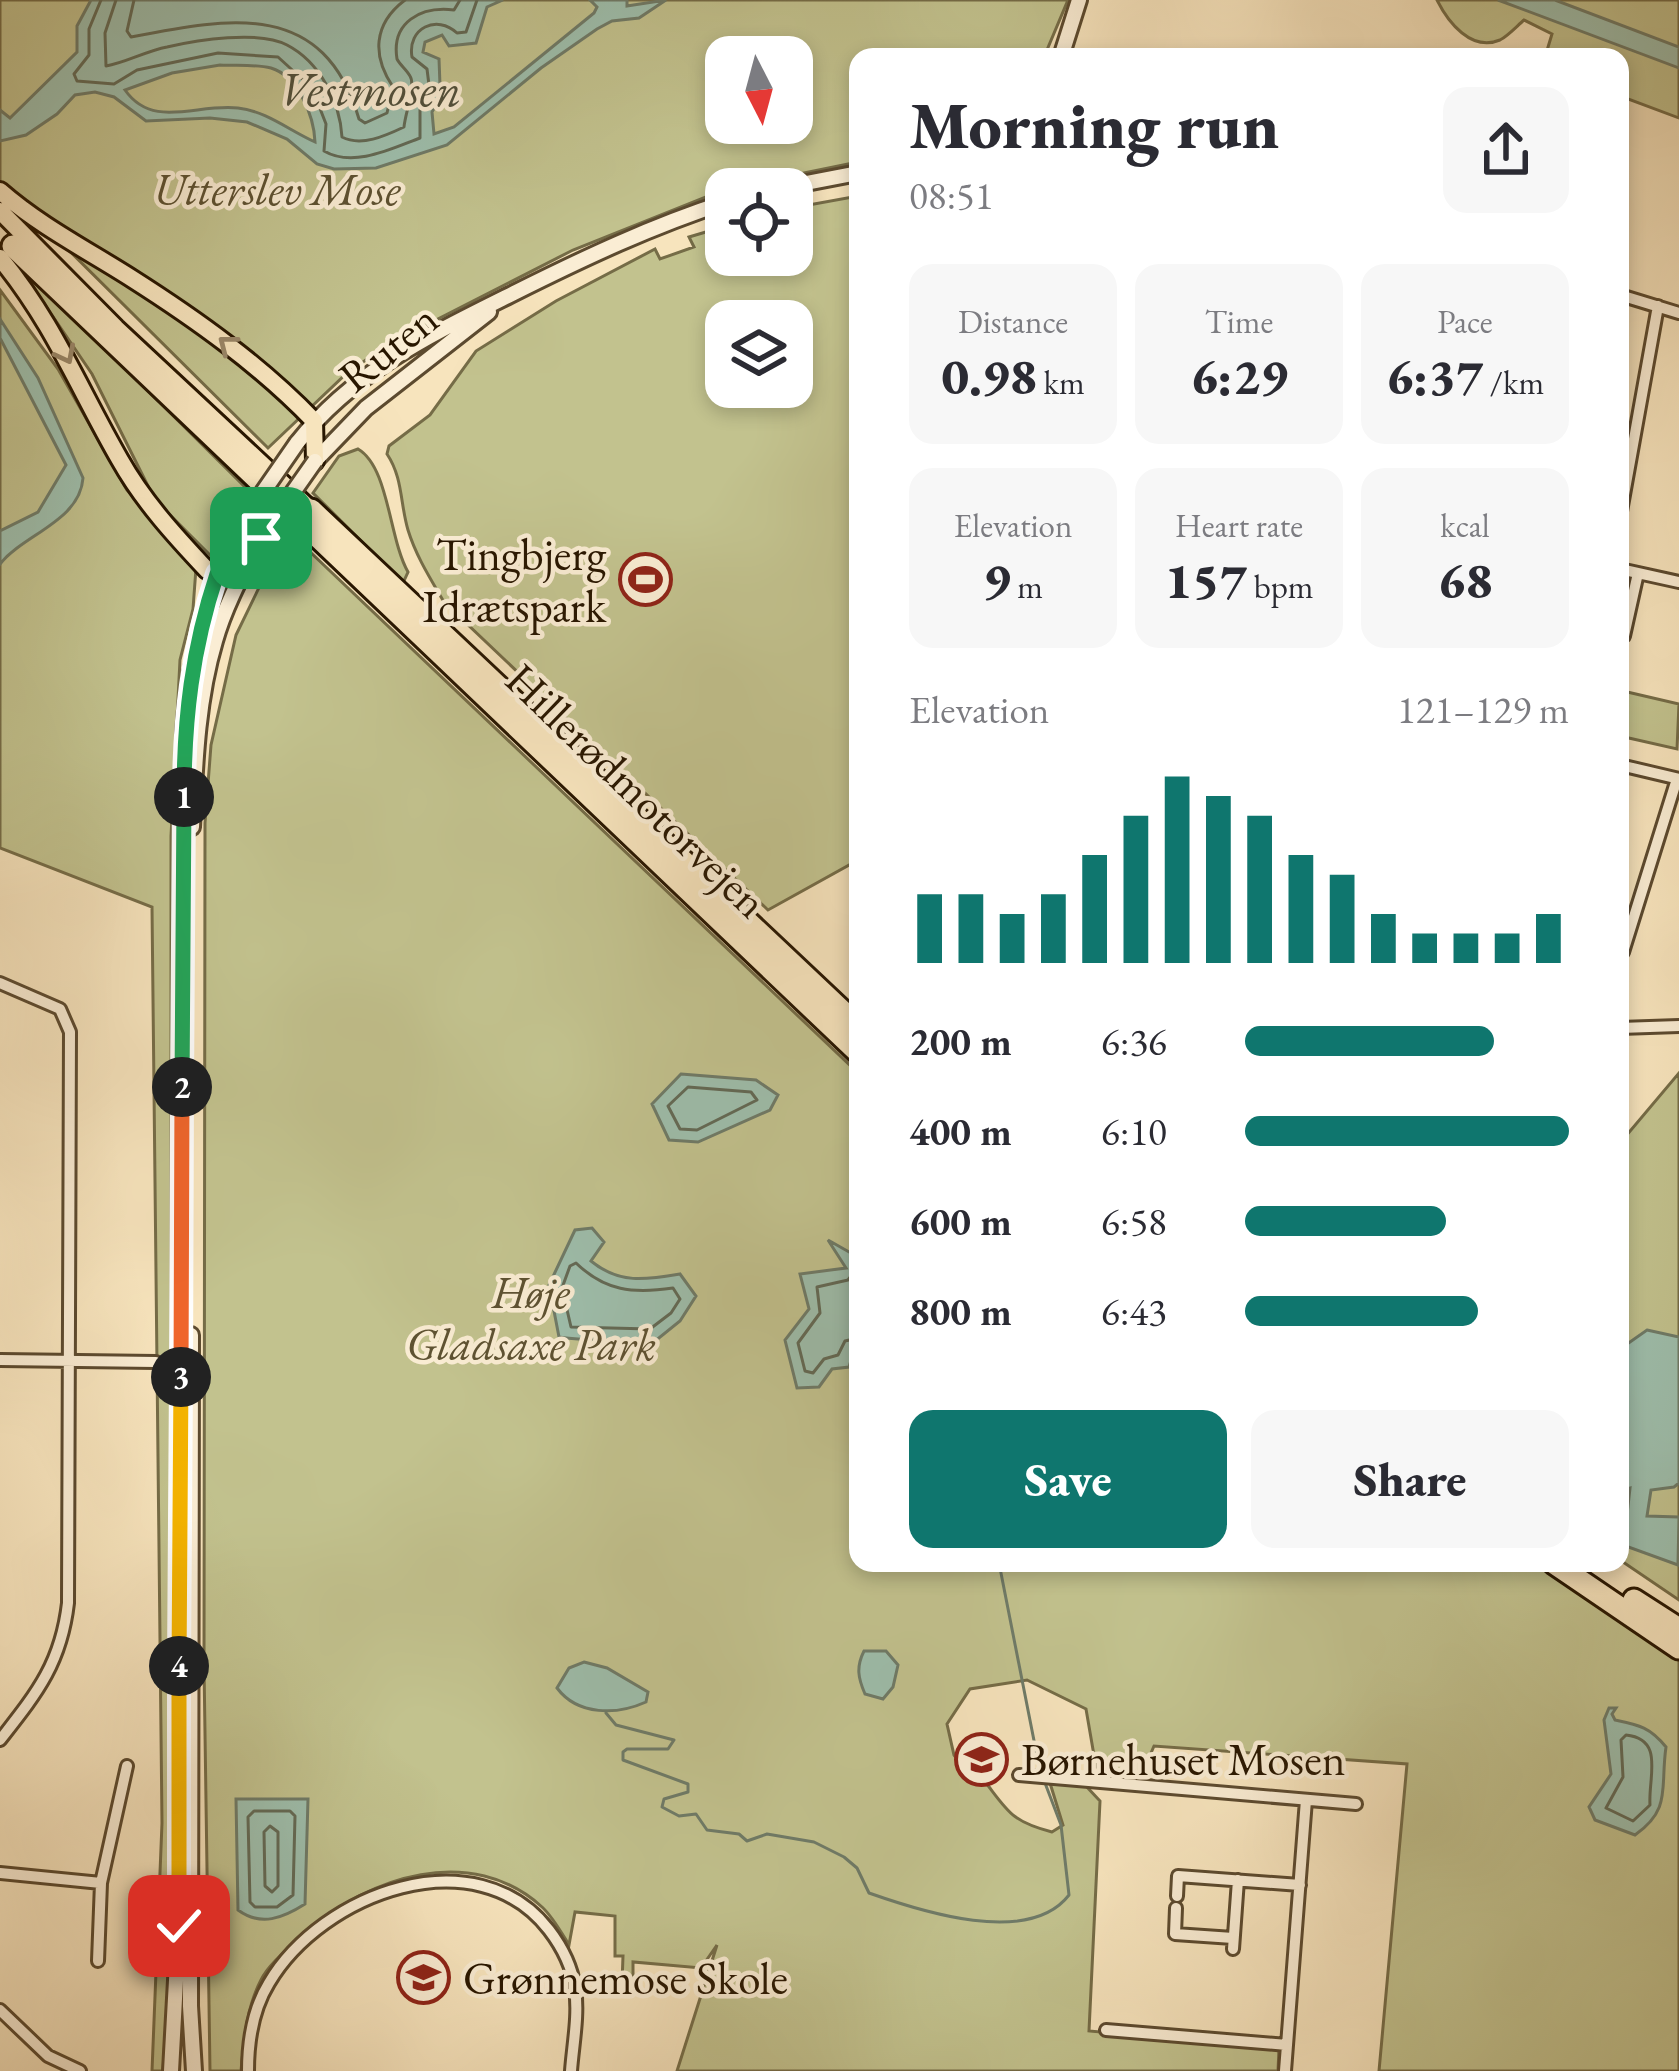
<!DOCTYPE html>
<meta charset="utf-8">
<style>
body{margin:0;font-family:"EB Garamond",serif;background:#f7f7f7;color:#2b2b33;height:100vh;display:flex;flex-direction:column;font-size:45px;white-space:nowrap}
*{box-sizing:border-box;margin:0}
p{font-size:39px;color:#7c7c81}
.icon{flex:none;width:66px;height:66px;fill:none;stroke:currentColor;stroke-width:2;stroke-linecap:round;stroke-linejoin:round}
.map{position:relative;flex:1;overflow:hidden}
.side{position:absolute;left:849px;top:48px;width:780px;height:1524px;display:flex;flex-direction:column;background:#fff;border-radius:24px;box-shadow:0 6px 18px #0003}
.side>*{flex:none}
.needle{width:78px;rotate:174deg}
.fabs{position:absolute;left:705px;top:36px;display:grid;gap:24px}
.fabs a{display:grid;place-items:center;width:108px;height:108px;border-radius:24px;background:#fff;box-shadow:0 6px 18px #0003;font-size:60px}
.pin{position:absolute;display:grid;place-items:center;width:102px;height:102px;color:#fff;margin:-51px;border-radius:24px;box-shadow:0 6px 18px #0006}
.km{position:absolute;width:60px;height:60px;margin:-30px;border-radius:50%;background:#222;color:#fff;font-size:33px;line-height:60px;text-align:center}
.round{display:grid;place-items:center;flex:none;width:126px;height:126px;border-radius:24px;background:#f7f7f7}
.summary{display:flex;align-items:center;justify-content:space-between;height:204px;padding:0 60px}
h1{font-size:66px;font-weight:800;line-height:90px}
.figures{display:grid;grid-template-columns:repeat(3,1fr);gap:18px;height:204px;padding:12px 60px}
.figures div{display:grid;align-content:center;border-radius:24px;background:#f7f7f7;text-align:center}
.figures b{font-size:51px;font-weight:800}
.figures small{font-size:33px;font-weight:400}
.figures p{font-size:33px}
.chart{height:336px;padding:24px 60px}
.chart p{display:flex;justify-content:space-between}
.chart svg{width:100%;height:216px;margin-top:12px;stroke:#0f766e;stroke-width:6}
.action{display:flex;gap:24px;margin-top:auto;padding:24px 60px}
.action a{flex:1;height:138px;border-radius:24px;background:#0f766e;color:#fff;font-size:48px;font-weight:800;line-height:138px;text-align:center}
.action a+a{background:#f7f7f7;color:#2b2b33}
ul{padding:0 60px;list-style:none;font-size:39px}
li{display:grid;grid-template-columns:192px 144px 1fr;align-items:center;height:90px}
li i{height:30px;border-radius:15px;background:#0f766e}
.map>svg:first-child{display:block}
.green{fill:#c2c28e;stroke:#756c47;stroke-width:3;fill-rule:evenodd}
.water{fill:#9ebfad;stroke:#6f7b68;stroke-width:3;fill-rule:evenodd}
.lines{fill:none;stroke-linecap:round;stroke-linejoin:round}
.shore{stroke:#636a56;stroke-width:3}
.stream{stroke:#6f7b68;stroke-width:3}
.minor-casing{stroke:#5c4a2f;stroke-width:16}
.tertiary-casing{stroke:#5c4a2f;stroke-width:20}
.primary-casing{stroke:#281600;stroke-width:22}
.motorway-casing{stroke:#281600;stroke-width:27}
.minor{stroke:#faedd4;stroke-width:10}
.tertiary{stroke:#faedd4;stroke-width:14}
.primary{stroke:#f7e4bd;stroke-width:16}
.motorway{stroke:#f7e4bd;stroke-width:21}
.tertiary-bridge-casing{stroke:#5c4a2f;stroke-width:20;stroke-linecap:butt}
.tertiary-bridge{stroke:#faedd4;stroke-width:14}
.oneway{stroke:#9a8768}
.split-1-casing{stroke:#fff;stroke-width:24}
.split-2-casing{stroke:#fff;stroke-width:24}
.split-3-casing{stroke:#fff;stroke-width:24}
.split-4-casing{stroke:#fff;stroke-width:24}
.split-5-casing{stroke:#fff;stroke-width:24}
.split-1{stroke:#22a559;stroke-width:15}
.split-2{stroke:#22a559;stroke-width:15}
.split-3{stroke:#f0652b;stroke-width:15}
.split-4{stroke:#f5b400;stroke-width:15}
.split-5{stroke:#f5b400;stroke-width:15}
.labels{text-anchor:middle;stroke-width:9;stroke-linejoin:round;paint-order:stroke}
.park-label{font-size:45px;font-style:italic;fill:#5e5232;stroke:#faedd4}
.street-label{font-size:45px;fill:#281600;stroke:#faedd4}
.poi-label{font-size:45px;fill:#281600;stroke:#faedd4;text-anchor:start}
.water-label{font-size:48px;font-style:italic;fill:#51513d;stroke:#faedd4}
</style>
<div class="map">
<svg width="1679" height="2071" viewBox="0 0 1679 2071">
<rect width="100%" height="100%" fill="#f7e4bd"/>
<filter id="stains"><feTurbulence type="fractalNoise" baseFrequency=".00167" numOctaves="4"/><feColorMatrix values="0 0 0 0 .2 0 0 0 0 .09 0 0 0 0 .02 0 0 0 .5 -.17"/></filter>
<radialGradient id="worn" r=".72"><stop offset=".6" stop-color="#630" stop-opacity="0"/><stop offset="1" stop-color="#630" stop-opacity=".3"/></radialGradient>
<path class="green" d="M0,0H1068L1044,57H858V162L726,189L573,250L389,344L347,373L268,448L0,182ZM726,57H792V123H726Z
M1437,0H1679V118L1620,96V57H1545L1552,34L1524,20C1517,26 1508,36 1500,40C1471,52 1448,22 1437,0Z
M858,196V860L768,910L444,602C430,578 416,556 408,530C400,503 403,478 387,454L389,446L430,415L476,351L556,301L655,249L660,259L694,247L689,237L726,226V255H792V208ZM726,321H792V387H726Z
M11,255L248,490L211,556L155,500L92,374Z
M0,290L58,369L127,490L196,568L193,609L180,660L171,836V1943L163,2071H152L162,1823L152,907L0,848Z
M358,449C389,467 389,539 408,572L403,583L313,493L339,456Z
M287,530L858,1073V1563H1537L1679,1654V2071H1379L1407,1764L1154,1746L1142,1774L1096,1767L1086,1709L1027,1680L970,1689L947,1724L954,1755L972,1778L983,1779C1008,1811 1010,1821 1052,1832L1063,1825L1050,1783L1085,1785L1100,1801L1089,2031L1279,2048L1278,2071H677L717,1945L701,1968L633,1962V1985L622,1984L623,1956H615V1916L575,1912L569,1945C561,1932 553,1917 542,1907C472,1843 368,1876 306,1933C291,1947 270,1962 261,1980C246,2009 244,2040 241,2071H210L204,1666L205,823L211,745L236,635Z
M1623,691L1679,704L1677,749L1620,736Z
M1679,1073V1600L1620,1560V1143Z"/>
<path class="water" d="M91,0H503L487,7L476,43L449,46L442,35L425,42L423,52L439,59L440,85L445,89L432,112L434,134L454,127L594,13L597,7L590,0H627V6L666,0L639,18L612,21L597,29L541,68L447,145L376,168L334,169L317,164L287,139L247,122L210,118L146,121L114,97L95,92L75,95L57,114L26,135L0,141V110L10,118L77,52V26ZM220,65C236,66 255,64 271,68C298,76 314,116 315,142C290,131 266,111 238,108C197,103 153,130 125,90L172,73Z
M1498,0H1555L1679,47V68Z
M0,319L38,378L83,478C80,521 24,534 0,564V531L38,512L66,465L0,338Z
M681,1074L756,1080L778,1095L770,1110L698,1142L669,1140L652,1104Z
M592,1228L604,1242L591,1261C619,1284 645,1280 680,1274L696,1296L680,1321L654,1342C621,1339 590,1342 559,1337L549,1285L575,1230Z
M828,1240L858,1257V1338L849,1367L832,1369L819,1387L797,1388L785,1340L809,1309L800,1274L846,1268Z
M1647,1330L1679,1337V1483L1674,1487L1651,1490L1647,1516L1679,1517L1678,1565L1620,1544V1515H1627L1630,1488L1620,1491V1414L1625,1407L1620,1389V1349Z
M864,1651H886L898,1665L893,1687L883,1699L865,1694C858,1678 856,1667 864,1651Z
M584,1662L607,1668L648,1692L646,1702C617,1715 578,1716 557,1688L569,1668Z
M1609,1708H1616L1612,1714L1615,1720C1639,1725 1650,1727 1666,1747C1660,1788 1672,1809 1635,1835L1595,1820L1589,1807L1611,1774L1604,1720Z
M236,1799H308L305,1904C283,1918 261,1927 238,1910Z"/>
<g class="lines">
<path class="shore" d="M101,0L89,29V55L74,74L77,81L114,84L137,70L218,53L278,57L312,88L326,124L324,151C353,168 391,149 420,138V110L430,93L427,69L412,57C407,28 437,14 457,33L466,32L477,0
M116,0L105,33L106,66C125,63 146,51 167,47C197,40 259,30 287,45C320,62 340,102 342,137C361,147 385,136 404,127C405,114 416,85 410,76C406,69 400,65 397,59C391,22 421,6 454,10L460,0
M134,0L127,31L131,37C232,17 324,0 359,119L365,123L387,113L393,87C372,56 373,24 405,0
M688,1087L751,1092L757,1100L697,1130L680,1129L668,1106Z
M576,1263C605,1291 633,1294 673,1288L680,1299L671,1313L650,1329L571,1327L562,1288L570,1266Z
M858,1267L848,1280L817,1287L820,1313L798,1343L805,1371L813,1373L824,1359L838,1355L845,1341L858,1338
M1626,1735C1665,1739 1648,1777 1650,1805L1633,1821L1606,1808L1623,1777L1621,1740Z
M254,1811H290L295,1816L293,1895L277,1907H255L250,1902L248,1817Z
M270,1826L278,1832V1886L272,1892L265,1886L264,1832Z"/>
<path class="stream" d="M999,1563L1040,1771
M606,1713L616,1725L674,1740L668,1749H627L623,1752V1760L688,1784V1792L664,1799L662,1807L679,1816L696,1814L707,1830L739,1834L747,1841L767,1834L814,1842L844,1857L857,1868L869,1893C920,1911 1029,1947 1069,1895L1061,1825L1045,1783"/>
<defs>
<path id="minor" d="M1620,295L1679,313
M1620,517L1658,306
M1620,569L1679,582
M1624,636L1638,573
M1620,765L1679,779
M1623,952L1677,779
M0,983L60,1009L70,1032L68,1603C61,1664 36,1694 0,1740
M1620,1028L1679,1026
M0,1360L156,1362
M1019,1775L1356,1804
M0,1873L101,1883
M1177,1896L1178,1876L1300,1885
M1176,1908L1175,1934L1233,1938
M1233,1949L1238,1880
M98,1961L101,1883L127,1766
M0,2010L48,2056L80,2071
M1106,2030L1287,2045
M248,2071C248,2040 253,2009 269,1983C322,1893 476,1836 549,1930C562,1947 572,1967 575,1988C579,2015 573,2044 571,2071
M1285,2071L1306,1800"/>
<path id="tertiary" d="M1061,57L1079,0
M775,189L858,173
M297,443C355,370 432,334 514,293C584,258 652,226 726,202
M315,461L366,408L489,312
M192,827C195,765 197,701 215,641C225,605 244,571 261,538
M191,1335L190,2006L194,2071
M171,2071L179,1926L184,732C189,657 208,588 243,521"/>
<path id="primary" d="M0,191C40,226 87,250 131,278C197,320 260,365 314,421L315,461
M0,211L116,328L311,510
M0,258C53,322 79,389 120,460C143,501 175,536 207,570L217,574"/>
<path id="motorway" d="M13,246L858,1052
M311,510L858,1026
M1554,1563L1679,1648
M1634,1600L1679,1629"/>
</defs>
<use href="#minor" class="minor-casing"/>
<use href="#tertiary" class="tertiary-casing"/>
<use href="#primary" class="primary-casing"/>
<use href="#motorway" class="motorway-casing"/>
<use href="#minor" class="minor"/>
<use href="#tertiary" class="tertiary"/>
<use href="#primary" class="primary"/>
<use href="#motorway" class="motorway"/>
<defs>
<path id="tertiary-bridge" d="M243,521L297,443
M261,538L315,461"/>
</defs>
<use href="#tertiary-bridge" class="tertiary-bridge-casing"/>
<use href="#tertiary-bridge" class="tertiary-bridge"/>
</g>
<defs><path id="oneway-chevron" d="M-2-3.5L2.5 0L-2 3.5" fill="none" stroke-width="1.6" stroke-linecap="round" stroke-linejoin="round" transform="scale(3)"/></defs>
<g class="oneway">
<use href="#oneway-chevron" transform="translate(227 344) rotate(-142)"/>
<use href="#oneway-chevron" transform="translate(66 355) rotate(63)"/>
</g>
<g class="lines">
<defs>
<path id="split-1" d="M184,797C184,719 192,649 217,574C244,571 249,561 261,538"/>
<path id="split-2" d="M182,1087L184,797"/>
<path id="split-3" d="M181,1377L182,1087"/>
<path id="split-4" d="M179,1666L181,1377"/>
<path id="split-5" d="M179,1926V1666"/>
</defs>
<use href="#split-1" class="split-1-casing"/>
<use href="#split-2" class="split-2-casing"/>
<use href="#split-3" class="split-3-casing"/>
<use href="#split-4" class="split-4-casing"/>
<use href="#split-5" class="split-5-casing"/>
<use href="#split-1" class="split-1"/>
<use href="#split-2" class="split-2"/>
<use href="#split-3" class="split-3"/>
<use href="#split-4" class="split-4"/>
<use href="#split-5" class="split-5"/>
</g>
<defs>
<symbol id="stadium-ring" viewBox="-11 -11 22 22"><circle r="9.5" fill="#faedd4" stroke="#8f2418" stroke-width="1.5"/><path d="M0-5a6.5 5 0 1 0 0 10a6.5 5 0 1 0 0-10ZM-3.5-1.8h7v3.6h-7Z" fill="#8f2418"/></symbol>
<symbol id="school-ring" viewBox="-11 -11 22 22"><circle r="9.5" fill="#faedd4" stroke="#8f2418" stroke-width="1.5"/><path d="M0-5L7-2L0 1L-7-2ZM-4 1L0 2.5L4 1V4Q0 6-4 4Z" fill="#8f2418"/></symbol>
</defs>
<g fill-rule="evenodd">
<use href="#stadium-ring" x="616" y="550" width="59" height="59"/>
<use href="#school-ring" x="952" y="1730" width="59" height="59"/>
<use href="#school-ring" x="394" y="1948" width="59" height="59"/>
</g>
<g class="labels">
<g class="park-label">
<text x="277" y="205">Utterslev Mose</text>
<text x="531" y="1308">Høje<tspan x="531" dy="52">Gladsaxe Park</tspan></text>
</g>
<g class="street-label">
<text transform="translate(388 347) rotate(-39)" y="16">Ruten</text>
<text transform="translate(637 790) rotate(44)" y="16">Hillerødmotorvejen</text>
</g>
<g class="poi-label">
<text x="606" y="570" text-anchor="end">Tingbjerg<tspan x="606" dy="52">Idrætspark</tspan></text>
<text x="1021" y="1775">Børnehuset Mosen</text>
<text x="463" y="1994">Grønnemose Skole</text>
</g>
<g class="water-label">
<text x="370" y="106">Vestmosen</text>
</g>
</g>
<rect width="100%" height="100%" filter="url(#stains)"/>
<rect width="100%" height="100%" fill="url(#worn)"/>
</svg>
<div class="fabs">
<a><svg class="needle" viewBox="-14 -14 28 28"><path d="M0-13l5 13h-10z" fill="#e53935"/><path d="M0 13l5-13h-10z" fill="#7c7c81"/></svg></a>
<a><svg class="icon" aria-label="locate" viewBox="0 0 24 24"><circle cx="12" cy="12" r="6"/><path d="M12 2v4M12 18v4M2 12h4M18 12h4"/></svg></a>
<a><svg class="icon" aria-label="layers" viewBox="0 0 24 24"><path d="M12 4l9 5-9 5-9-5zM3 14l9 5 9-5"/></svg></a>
</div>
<div class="pin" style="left:261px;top:538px;background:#1e9e55"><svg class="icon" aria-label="arrive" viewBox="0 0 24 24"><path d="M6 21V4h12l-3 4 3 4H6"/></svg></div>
<div class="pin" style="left:179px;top:1926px;background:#d93025"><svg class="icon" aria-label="check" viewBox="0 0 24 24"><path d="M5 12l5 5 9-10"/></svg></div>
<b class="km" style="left:184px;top:797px">1</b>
<b class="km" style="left:182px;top:1087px">2</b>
<b class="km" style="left:181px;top:1377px">3</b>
<b class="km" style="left:179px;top:1666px">4</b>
<section class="side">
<div class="summary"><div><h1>Morning run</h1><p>08:51</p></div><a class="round"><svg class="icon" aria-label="share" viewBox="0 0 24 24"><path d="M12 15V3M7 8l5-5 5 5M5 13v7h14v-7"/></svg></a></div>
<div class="figures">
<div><p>Distance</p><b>0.98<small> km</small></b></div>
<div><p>Time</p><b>6:29</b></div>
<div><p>Pace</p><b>6:37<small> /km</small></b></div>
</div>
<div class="figures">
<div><p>Elevation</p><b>9<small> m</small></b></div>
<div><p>Heart rate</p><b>157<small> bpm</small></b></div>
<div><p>kcal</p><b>68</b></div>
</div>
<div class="chart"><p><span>Elevation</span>121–129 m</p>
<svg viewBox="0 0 160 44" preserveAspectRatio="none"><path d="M5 44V30M15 44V30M25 44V34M35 44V30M45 44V22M55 44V14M65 44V6M75 44V10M85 44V14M95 44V22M105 44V26M115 44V34M125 44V38M135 44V38M145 44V38M155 44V34"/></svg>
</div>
<ul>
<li><b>200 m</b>6:36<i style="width:77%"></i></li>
<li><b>400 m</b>6:10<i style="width:100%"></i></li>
<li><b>600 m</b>6:58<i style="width:62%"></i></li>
<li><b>800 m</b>6:43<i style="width:72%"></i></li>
</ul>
<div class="action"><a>Save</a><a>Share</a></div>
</section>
</div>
